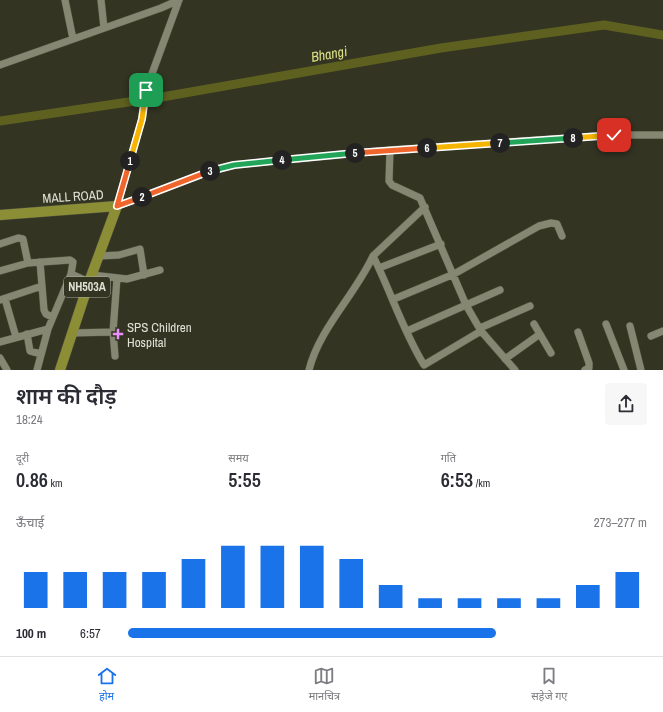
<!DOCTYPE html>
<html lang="hi">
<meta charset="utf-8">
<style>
body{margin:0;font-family:"Archivo Narrow","Noto Sans Devanagari",sans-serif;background:#f7f7f7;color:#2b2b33;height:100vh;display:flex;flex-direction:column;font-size:15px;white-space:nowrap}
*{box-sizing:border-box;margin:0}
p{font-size:13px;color:#7c7c81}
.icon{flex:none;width:22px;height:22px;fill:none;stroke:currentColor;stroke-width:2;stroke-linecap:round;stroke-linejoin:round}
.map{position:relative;height:370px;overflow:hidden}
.panel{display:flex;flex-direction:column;background:#fff;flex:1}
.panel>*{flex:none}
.pin{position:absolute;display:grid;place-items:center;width:34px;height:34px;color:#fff;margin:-17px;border-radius:8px;box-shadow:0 2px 6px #0006}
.km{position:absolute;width:20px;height:20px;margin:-10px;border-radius:50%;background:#222;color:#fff;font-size:11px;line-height:20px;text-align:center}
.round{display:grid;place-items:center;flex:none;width:42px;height:42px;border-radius:4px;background:#f7f7f7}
.summary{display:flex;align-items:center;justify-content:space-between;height:68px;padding:0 16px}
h1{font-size:22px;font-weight:600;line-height:30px}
.stats{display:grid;grid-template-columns:repeat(3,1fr);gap:6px;height:68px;padding:4px 16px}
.stats div{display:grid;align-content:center}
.stats b{font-size:20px;font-weight:600}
.stats small{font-size:11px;font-weight:400}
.stats p{font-size:11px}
.chart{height:112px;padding:8px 16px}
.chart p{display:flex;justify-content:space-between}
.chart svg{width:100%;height:72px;margin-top:4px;stroke:#1a73e8;stroke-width:6}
ul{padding:0 16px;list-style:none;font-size:13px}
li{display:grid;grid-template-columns:64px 48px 1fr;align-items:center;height:30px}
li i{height:10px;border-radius:5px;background:#1a73e8}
.menu{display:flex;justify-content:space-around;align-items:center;height:56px;border-top:1px solid #e1e1e2;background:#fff;font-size:11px;color:#7c7c81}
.menu a{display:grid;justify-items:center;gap:2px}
.menu .on{color:#1a73e8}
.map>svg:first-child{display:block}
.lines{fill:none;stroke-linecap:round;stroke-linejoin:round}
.river{stroke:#5e6020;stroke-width:9}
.minor-casing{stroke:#525243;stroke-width:8}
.highway-casing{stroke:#525243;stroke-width:11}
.minor{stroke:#868772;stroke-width:7}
.highway{stroke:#8c8e35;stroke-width:10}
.split-1-casing{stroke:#fff;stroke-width:8}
.split-2-casing{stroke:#fff;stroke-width:8}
.split-3-casing{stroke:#fff;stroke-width:8}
.split-4-casing{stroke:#fff;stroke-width:8}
.split-5-casing{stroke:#fff;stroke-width:8}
.split-6-casing{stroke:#fff;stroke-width:8}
.split-7-casing{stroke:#fff;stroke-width:8}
.split-8-casing{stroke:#fff;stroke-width:8}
.split-9-casing{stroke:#fff;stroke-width:8}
.split-1{stroke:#f5b400;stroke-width:5}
.split-2{stroke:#f0652b;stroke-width:5}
.split-3{stroke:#f0652b;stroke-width:5}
.split-4{stroke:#22a559;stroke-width:5}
.split-5{stroke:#22a559;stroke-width:5}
.split-6{stroke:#f0652b;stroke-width:5}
.split-7{stroke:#f5b400;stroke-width:5}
.split-8{stroke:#22a559;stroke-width:5}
.split-9{stroke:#f5b400;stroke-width:5}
.poi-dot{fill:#ea8dfd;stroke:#333422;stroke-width:1.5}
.labels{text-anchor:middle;stroke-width:3.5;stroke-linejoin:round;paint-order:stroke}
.shield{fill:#333422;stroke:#abac9f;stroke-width:1}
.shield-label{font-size:12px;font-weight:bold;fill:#dfe0d4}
.street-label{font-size:13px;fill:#dfe0d4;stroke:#333422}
.poi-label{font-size:13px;fill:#dfe0d4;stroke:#333422;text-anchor:start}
.water-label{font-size:14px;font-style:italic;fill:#dde085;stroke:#333422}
</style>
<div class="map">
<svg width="663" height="370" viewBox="0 0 663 370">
<rect width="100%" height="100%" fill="#333422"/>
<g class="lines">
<path class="river" d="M0,121L162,97L441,48L604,25L663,35"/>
<defs>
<path id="minor" d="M65,0L73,39
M101,0L104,28
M0,65L161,8L179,0
M390,150L389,181L392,185L420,198L466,305L481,331L515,370
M117,206L208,172L234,165L390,150L614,135H663
M117,206L142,119L146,90L179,0
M0,244L18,238L23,239L28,263
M99,256L119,255L140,249L144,275
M373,256L425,207
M40,262L44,310L46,314L52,317
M379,268L441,244
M0,271L28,263L70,260L73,262L71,274L48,329
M71,274L89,282
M92,275L127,279L160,270
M5,299L16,337
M394,299L454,274L539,226L551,223L557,224L562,236
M0,300L42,286
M534,324L551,353
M606,324L624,370
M630,326L641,370
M480,328L530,306
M407,331L500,290
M578,332L589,363V368L585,370
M72,333L113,332
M27,334L30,351L41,354
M651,336L663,331
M0,342L48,329L37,370
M115,356L113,332L117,278
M0,358L7,370
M505,359L540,334
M309,370C319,329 355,295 373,256C391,292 403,331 424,365L481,331"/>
<path id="highway" d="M0,215L117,206L89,282L60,370"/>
</defs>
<use href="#minor" class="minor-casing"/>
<use href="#highway" class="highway-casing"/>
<use href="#minor" class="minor"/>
<use href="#highway" class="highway"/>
</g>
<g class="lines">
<defs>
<path id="split-1" d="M130,161L142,119L146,90"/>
<path id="split-2" d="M130,161L117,206L142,197"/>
<path id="split-3" d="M142,197L210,171"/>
<path id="split-4" d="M210,171L234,165L282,160"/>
<path id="split-5" d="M282,160L355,153"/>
<path id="split-6" d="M355,153L427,148"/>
<path id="split-7" d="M427,148L500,143"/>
<path id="split-8" d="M500,143L573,138"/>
<path id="split-9" d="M573,138L614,135"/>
</defs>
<use href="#split-1" class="split-1-casing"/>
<use href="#split-2" class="split-2-casing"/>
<use href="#split-3" class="split-3-casing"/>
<use href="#split-4" class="split-4-casing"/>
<use href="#split-5" class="split-5-casing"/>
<use href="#split-6" class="split-6-casing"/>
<use href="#split-7" class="split-7-casing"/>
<use href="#split-8" class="split-8-casing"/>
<use href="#split-9" class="split-9-casing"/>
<use href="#split-1" class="split-1"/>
<use href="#split-2" class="split-2"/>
<use href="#split-3" class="split-3"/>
<use href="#split-4" class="split-4"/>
<use href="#split-5" class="split-5"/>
<use href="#split-6" class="split-6"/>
<use href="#split-7" class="split-7"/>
<use href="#split-8" class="split-8"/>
<use href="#split-9" class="split-9"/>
</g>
<path class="poi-dot" d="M116 328h4v4h4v4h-4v4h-4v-4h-4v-4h4z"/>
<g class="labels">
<rect class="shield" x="64" y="277" width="46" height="20" rx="3"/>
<g class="shield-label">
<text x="87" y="291">NH503A</text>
</g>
<g class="street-label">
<text transform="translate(73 196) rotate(-4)" y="5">MALL ROAD</text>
</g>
<g class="poi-label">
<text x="127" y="332">SPS Children<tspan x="127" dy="15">Hospital</tspan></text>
</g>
<g class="water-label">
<text transform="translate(329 54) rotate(-10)" y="5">Bhangi</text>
</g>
</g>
</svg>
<div class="pin" style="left:146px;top:90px;background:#1e9e55"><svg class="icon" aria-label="arrive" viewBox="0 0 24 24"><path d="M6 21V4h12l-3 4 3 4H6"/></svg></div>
<div class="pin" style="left:614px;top:135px;background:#d93025"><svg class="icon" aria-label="check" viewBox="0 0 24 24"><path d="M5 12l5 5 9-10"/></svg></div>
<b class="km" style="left:130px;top:161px">1</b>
<b class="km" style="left:142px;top:197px">2</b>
<b class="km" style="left:210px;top:171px">3</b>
<b class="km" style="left:282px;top:160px">4</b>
<b class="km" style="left:355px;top:153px">5</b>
<b class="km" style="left:427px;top:148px">6</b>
<b class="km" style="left:500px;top:143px">7</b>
<b class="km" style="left:573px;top:138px">8</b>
</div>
<section class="panel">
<div class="summary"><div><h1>शाम की दौड़</h1><p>18:24</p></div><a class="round"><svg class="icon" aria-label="share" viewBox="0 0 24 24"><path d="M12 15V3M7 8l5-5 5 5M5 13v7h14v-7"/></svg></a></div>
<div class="stats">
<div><p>दूरी</p><b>0.86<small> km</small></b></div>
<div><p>समय</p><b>5:55</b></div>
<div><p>गति</p><b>6:53<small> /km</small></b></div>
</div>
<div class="chart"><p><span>ऊँचाई</span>273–277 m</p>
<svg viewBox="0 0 160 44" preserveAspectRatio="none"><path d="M5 44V22M15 44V22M25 44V22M35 44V22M45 44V14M55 44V6M65 44V6M75 44V6M85 44V14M95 44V30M105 44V38M115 44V38M125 44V38M135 44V38M145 44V30M155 44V22"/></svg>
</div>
<ul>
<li><b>100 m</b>6:57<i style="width:71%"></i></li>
</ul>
</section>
<nav class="menu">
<a class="on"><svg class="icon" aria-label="home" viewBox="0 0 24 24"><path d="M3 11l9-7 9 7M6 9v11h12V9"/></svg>होम</a>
<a><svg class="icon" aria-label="map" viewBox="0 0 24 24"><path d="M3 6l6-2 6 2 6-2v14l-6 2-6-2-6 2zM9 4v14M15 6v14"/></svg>मानचित्र</a>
<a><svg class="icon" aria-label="saved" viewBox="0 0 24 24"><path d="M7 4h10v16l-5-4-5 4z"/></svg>सहेजे गए</a>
</nav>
